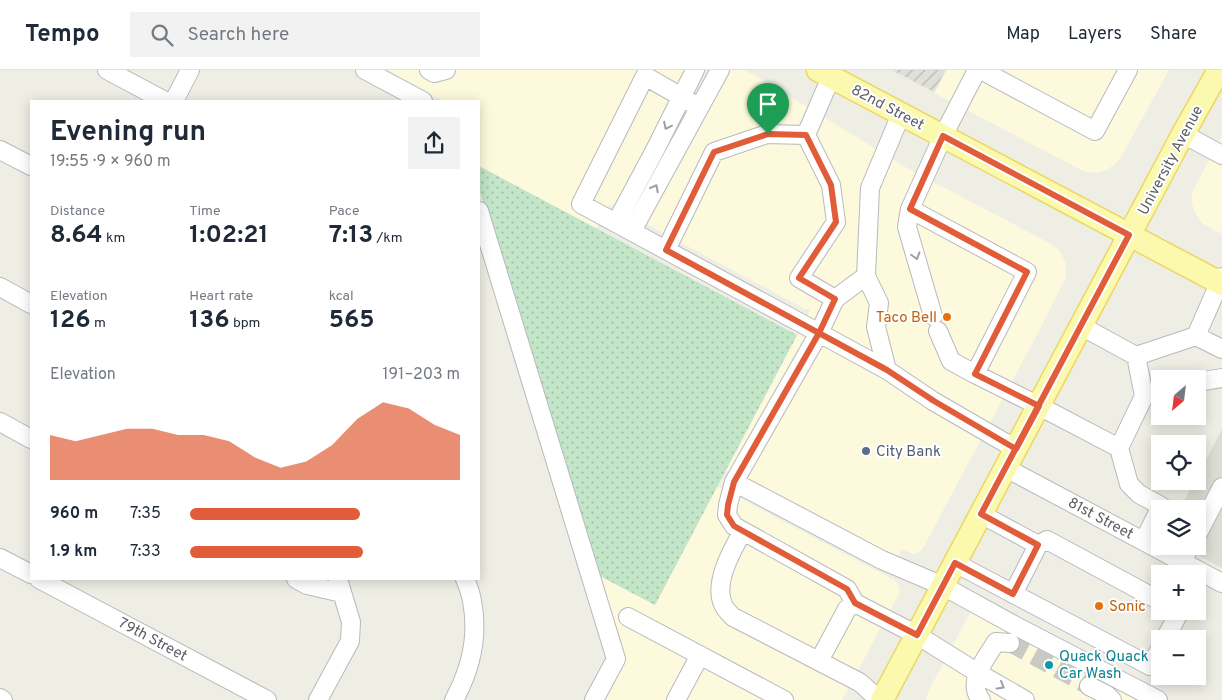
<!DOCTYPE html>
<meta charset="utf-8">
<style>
body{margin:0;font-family:Overpass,sans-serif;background:#f2f2f3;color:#1f2937;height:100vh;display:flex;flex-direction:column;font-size:19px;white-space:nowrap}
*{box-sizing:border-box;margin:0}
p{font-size:16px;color:#747a83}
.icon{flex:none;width:28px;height:28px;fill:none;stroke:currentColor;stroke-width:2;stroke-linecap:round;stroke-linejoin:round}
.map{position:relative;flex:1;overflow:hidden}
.side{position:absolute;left:30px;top:30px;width:450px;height:480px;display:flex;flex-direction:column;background:#fff;border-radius:0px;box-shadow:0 2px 12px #0003}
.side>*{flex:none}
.needle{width:32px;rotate:208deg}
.fabs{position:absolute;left:1151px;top:300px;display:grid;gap:10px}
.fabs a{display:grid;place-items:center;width:55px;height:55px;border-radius:0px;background:#fff;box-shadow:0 2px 12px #0003;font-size:25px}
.pin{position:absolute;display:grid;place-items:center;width:42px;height:42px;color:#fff;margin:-51px -21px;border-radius:50% 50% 50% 0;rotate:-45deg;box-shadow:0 0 5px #0007}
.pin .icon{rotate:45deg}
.round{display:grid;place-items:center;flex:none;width:52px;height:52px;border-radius:0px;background:#f2f2f3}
.overview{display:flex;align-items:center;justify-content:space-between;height:85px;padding:0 20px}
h1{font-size:28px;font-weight:700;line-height:38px}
.metrics{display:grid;grid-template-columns:repeat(3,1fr);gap:8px;height:85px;padding:5px 20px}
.metrics div{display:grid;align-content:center}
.metrics b{font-size:25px;font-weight:700}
.metrics small{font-size:14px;font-weight:400}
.metrics p{font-size:14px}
.chart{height:140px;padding:10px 20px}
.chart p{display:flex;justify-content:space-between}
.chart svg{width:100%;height:90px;margin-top:5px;fill:#e15d39;opacity:.7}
ul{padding:0 20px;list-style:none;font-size:16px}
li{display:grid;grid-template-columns:80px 60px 1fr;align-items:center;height:38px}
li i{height:12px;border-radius:6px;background:#e15d39}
header{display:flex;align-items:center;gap:30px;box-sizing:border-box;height:70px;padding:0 25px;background:#fff;border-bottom:1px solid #e0e1e3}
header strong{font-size:24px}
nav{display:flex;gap:28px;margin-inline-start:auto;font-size:18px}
.search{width:350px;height:45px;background:#f2f2f3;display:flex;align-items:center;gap:12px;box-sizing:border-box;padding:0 18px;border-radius:0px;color:#747a83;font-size:19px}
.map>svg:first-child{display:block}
.commercial{fill:#fcf9dc}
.industrial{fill:url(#industrial-furrows)}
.education{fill:#deddd3}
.grass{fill:url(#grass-dots)}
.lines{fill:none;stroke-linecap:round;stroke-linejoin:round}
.minor-tunnel{stroke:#cacac5;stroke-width:18;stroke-dasharray:18 9;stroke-linecap:butt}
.minor-casing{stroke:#b7b9be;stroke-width:20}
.major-casing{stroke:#ebd762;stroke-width:25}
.minor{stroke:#fff;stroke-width:18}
.major{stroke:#fbf9ae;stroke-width:22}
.oneway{stroke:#9e9fa3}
.route-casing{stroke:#fff;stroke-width:10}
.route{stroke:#e15d39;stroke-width:6}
.food-dot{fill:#e8710a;stroke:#fff;stroke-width:2}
.service-dot{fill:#5c6f8a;stroke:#fff;stroke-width:2}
.culture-dot{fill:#0f9aa8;stroke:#fff;stroke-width:2}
.labels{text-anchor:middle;stroke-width:4;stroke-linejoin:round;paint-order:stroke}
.street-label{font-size:15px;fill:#5d5f65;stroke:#fff}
.food-label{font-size:15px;fill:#c56008;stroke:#fff;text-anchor:end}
.service-label{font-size:15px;fill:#4e5e75;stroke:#fff;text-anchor:start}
.culture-label{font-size:15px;fill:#0d838f;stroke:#fff;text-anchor:start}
</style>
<header>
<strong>Tempo</strong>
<div class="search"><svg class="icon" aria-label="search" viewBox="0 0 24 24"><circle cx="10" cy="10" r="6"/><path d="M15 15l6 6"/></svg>Search here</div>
<nav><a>Map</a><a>Layers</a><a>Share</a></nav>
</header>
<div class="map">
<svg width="1222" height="630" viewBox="0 0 1222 630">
<defs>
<pattern id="industrial-furrows" width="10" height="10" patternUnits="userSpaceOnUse" patternTransform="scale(1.25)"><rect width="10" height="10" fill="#e0dfd9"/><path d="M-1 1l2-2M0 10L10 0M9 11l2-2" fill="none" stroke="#b9b8b4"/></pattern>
<pattern id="grass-dots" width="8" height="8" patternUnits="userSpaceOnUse" patternTransform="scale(1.25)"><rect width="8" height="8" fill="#c3e5c8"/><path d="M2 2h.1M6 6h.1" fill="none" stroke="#a2bda6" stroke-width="1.8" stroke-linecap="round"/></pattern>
</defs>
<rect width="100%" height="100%" fill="#efeee5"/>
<path class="commercial" d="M384,0H689L616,134L609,135L596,159L479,96V31H443Z
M732,0H744L765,11L907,98L1053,175L1060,181L1066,194V207L1039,261L922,480L916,484H913L902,479L895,491L726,401L811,239H805L648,155L645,152L708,37L722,17L730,1Z
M947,0H1169L1121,87L1114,95L1109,98L1105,101L1094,103L1083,101L934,23Z
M1222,66V164L1205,155L1201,152L1195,143L1192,134V123L1194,118Z
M717,416L896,511L899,516L900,522L842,630H602L624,588L598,505L655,535Z
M971,541L1139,630H926L928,622Z"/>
<path class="industrial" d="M892,0H946L934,22Z"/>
<path class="education" d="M1222,359V498L1181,476H1198V439H1180L1194,411H1198V406Z"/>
<path class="grass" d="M479,96L797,265L655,535L598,505L479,119Z"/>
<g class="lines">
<path class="minor-tunnel" d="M1010,573L1089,616"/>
<defs>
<path id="minor" d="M107,0L165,31
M365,0L423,31
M429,0L434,3L446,0
M977,0L943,66L910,139L1027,202L975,304L1039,336L1119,378
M981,0L1095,61L1128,0
M831,7L806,65L831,115L836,152L799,208L835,229L866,206
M174,31L190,0
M699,37L645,6L581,134L819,263L835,229
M901,44L870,118L866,206L879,233L876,257L887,300L933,331L1016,379
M1183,64L1222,85
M0,80L31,96
M910,139L907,157L933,246
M479,141L616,589L594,630
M616,153L655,80L695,0
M632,161L720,0
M666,180L714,82L767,64L806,65
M1222,207L1196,266L1222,279
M0,217L31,234
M1081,256L1136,286
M938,261L951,291L975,304
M887,300L819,263L734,412L882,490L943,516L1014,555L1158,630
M1198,312L1222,308
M0,352L31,369
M1006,398L1222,513
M734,412L728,435L727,445L734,456L847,519L855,533L917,565L978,603L1025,630
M981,444L1038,475
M743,461C732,480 711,516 725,538C727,541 730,544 733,547L859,612L864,616L879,630
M1198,463L1222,417
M1144,471L1161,436L1139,424L1129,414L1119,378L1144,326L1136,286L1196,266
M0,488L31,504
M1182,492L1190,476
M955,493L1150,596L1160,579
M39,509L267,630
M296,509L307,515L342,523
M1013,524L1038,475L1047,470L1160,531
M628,547L784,630
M1165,569L1180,541
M819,591L847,539L855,533
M1089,616L1107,625L1112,630
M0,628L3,630
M318,630L350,571L351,552L338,509
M454,630C471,599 479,567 472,531C471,524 468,516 465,509
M676,630L700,585
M981,630C966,612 986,588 996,572L1010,573"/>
<path id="major" d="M818,0L1222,214
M882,630L1183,64L1219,0"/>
</defs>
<use href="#minor" class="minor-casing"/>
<use href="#major" class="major-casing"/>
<use href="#minor" class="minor"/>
<use href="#major" class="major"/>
</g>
<defs><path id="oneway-chevron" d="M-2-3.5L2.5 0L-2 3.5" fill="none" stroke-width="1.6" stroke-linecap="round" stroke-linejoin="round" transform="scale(1.25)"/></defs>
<g class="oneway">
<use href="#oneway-chevron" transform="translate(667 56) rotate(116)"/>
<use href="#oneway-chevron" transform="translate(655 118) rotate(-62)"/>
<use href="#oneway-chevron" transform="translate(916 186) rotate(74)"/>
<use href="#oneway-chevron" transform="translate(1001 616) rotate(30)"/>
</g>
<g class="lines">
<defs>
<path id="route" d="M768,64L806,65L831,115L836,152L799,208L835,229L819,263L734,412L728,435L727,445L734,456L847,519L855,533L917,565L955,493L1013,524L1038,475L981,444C1031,351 1080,258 1129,165L943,66L910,139L1027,202L975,304L1039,336L1016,379L934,331L887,300L666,180L714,82L768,64"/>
</defs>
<use href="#route" class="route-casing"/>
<use href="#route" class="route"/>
</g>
<g class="food-dot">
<circle cx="947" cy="247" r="5"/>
<circle cx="1099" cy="536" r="5"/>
</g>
<circle class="service-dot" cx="866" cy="381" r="5"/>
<circle class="culture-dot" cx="1049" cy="595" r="5"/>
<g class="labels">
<g class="street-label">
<text transform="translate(888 37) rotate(28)" y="5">82nd Street</text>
<text transform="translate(1170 90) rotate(-62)" y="5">University Avenue</text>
<text transform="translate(1101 448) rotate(28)" y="5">81st Street</text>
<text transform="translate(153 569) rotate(28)" y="5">79th Street</text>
</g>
<g class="food-label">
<text x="937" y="252">Taco Bell</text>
<text x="1109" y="541" text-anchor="start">Sonic</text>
</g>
<g class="service-label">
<text x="876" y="386">City Bank</text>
</g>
<g class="culture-label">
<text x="1059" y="591">Quack Quack<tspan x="1059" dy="17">Car Wash</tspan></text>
</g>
</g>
</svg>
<div class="fabs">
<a><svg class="needle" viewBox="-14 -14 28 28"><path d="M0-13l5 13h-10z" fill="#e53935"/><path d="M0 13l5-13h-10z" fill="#747a83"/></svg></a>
<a><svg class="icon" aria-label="locate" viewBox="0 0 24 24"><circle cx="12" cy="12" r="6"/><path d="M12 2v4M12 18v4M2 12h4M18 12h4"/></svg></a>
<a><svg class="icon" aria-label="layers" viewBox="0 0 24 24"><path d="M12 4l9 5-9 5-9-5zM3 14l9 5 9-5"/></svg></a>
<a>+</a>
<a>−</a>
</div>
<div class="pin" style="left:768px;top:64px;background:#1e9e55"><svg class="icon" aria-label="arrive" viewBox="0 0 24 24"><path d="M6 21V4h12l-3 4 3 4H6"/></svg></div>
<section class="side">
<div class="overview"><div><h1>Evening run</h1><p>19:55 · 9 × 960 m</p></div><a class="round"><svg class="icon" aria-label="share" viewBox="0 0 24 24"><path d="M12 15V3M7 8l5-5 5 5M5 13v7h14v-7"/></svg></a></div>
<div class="metrics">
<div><p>Distance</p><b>8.64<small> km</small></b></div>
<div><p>Time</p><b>1:02:21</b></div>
<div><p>Pace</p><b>7:13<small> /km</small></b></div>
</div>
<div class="metrics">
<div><p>Elevation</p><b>126<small> m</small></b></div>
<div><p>Heart rate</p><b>136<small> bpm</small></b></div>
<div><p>kcal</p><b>565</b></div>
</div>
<div class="chart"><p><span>Elevation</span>191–203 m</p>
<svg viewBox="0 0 160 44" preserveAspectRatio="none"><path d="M0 44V22L10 25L20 22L30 19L40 19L50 22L60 22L70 25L80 33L90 38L100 35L110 27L120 14L130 6L140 9L150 17L160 22V44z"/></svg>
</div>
<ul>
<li><b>960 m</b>7:35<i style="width:63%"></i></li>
<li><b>1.9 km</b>7:33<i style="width:64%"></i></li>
</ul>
</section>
</div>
